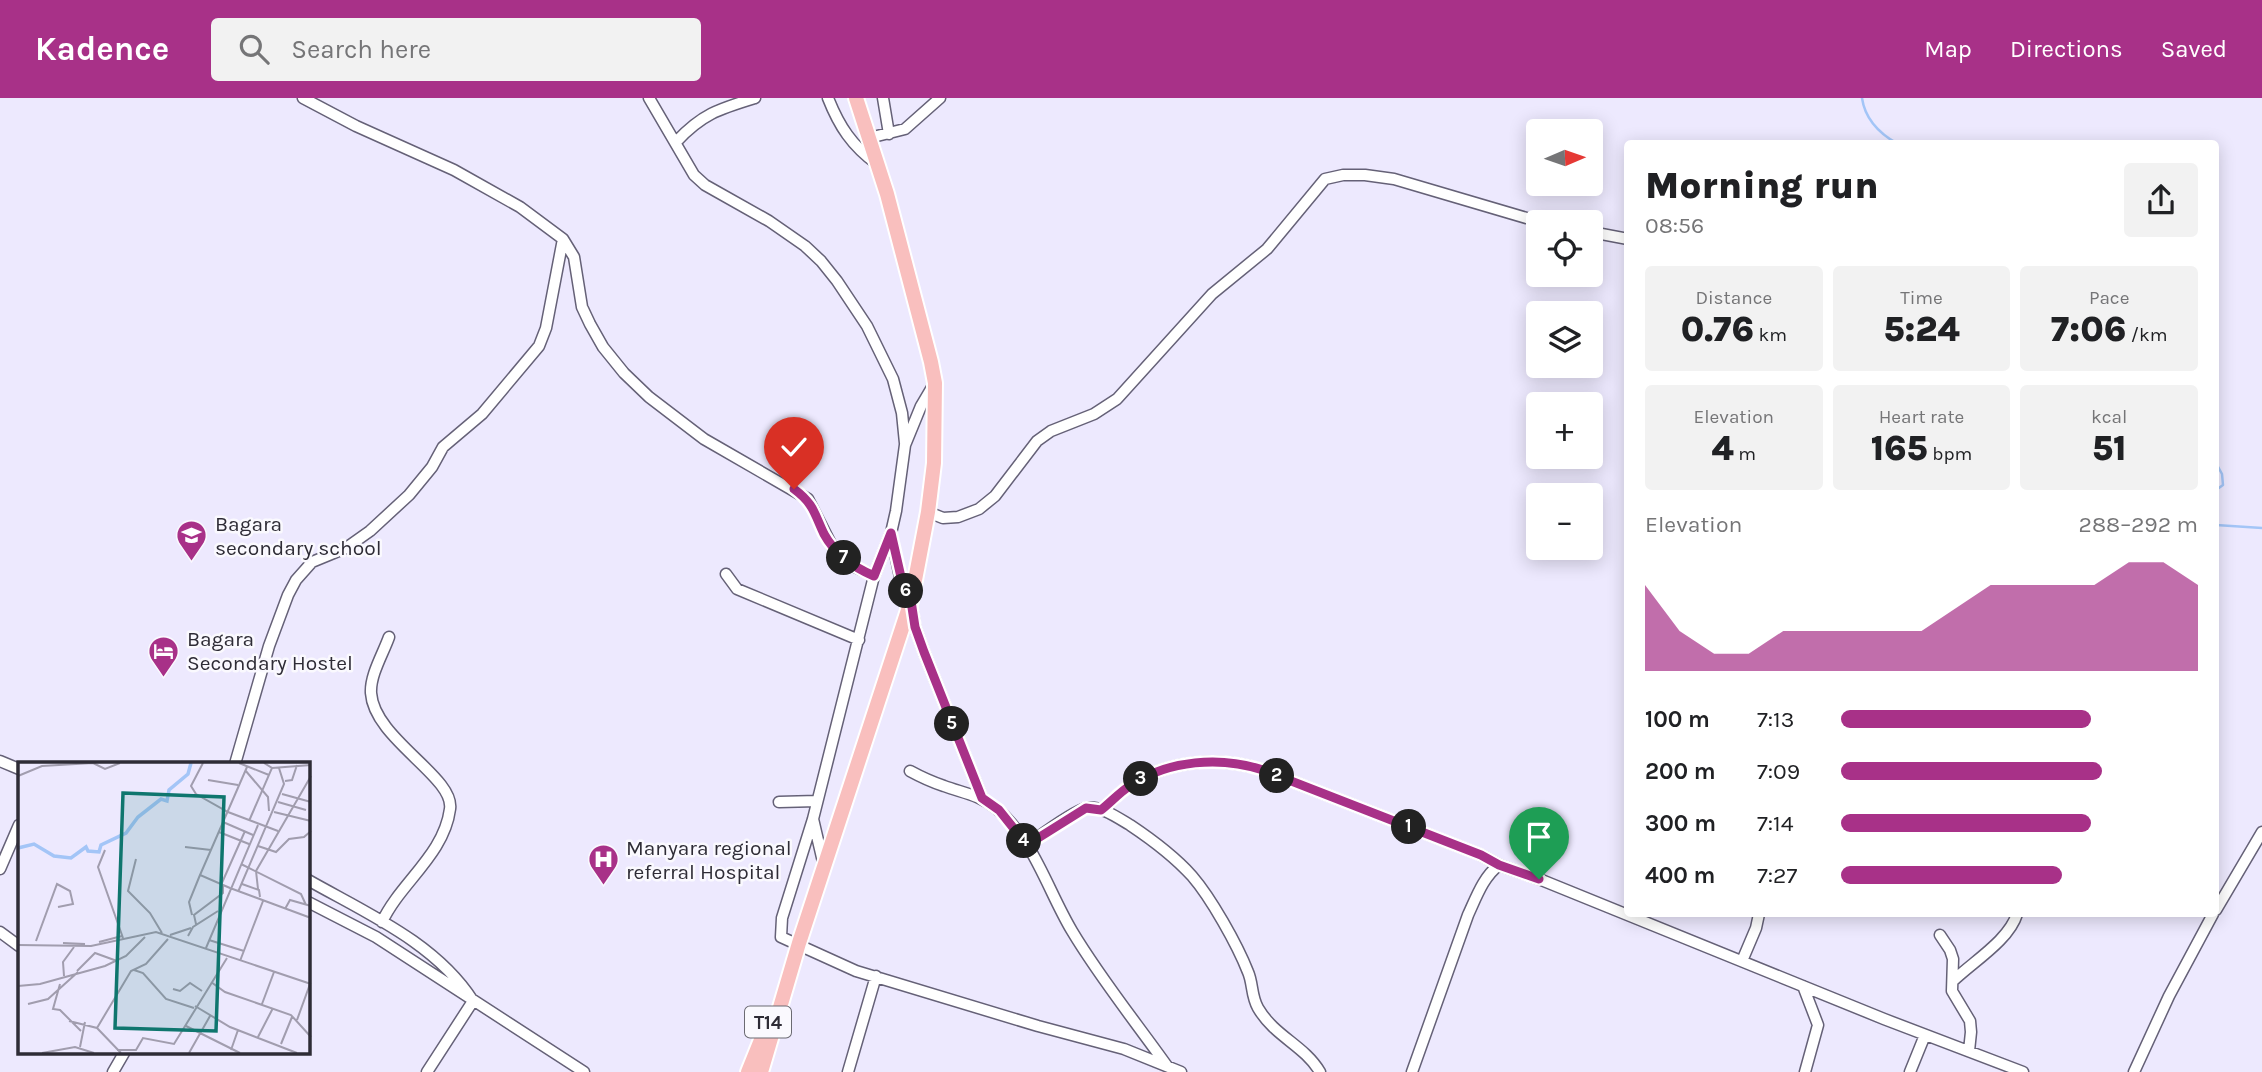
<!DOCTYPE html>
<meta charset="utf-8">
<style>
body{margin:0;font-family:Karla,sans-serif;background:#f2f2f2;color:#202124;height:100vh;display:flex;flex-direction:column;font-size:26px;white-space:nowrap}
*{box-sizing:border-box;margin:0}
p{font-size:23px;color:#757577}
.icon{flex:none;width:38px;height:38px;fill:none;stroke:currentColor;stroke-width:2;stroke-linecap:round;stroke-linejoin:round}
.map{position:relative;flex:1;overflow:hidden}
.details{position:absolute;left:1624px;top:42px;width:595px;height:777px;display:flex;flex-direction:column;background:#fff;border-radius:7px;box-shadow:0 4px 18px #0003}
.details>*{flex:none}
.needle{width:46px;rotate:88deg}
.buttons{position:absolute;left:1526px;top:21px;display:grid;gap:14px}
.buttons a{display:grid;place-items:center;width:77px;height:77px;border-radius:7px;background:#fff;box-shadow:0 4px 18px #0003;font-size:35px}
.pin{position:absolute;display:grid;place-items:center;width:60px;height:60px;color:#fff;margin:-72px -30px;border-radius:50% 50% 50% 0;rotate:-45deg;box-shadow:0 0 7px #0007}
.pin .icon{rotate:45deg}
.km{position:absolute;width:35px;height:35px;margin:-18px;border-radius:50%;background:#222;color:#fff;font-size:19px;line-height:35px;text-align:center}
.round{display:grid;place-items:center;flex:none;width:74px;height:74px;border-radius:7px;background:#f2f2f2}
.head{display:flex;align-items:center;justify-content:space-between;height:119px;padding:0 21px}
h1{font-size:38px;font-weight:800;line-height:52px}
.stats{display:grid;grid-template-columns:repeat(3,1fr);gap:10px;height:119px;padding:7px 21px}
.stats div{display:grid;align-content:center;border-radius:7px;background:#f2f2f2;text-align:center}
.stats b{font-size:35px;font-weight:800}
.stats small{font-size:19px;font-weight:400}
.stats p{font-size:19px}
.chart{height:196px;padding:14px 21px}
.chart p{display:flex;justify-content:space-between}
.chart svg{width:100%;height:126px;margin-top:7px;fill:#a83188;opacity:.7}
ul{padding:0 21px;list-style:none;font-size:23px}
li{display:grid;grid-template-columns:112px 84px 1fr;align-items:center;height:52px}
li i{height:18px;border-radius:9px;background:#a83188}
header{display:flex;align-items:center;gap:42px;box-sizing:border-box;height:98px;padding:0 35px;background:#a83188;color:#fff}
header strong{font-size:33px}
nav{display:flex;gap:38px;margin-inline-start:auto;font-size:24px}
.search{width:490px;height:63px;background:#f2f2f2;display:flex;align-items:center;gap:18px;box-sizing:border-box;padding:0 24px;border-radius:7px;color:#757577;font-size:26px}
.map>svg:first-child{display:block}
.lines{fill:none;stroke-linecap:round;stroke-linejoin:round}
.stream{stroke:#a3c5f7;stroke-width:2.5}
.minor-casing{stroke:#656177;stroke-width:13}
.highway-casing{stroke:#fff;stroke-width:18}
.minor{stroke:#fff;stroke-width:10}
.highway{stroke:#f9bfbe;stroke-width:14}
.route-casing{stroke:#fff;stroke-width:14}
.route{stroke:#a83188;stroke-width:9}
.labels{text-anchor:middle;stroke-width:5;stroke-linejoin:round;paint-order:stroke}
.shield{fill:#faf9fe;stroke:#6b6a72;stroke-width:2}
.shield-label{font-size:19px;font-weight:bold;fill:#2e2c36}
.poi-label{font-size:21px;fill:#2e2c36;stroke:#faf9fe;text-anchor:start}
.inset-river{fill:none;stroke:#a3c5f7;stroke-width:3.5}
.inset-road{fill:none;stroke:#a19dae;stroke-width:2}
.view{fill:#0f766e;fill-opacity:0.15;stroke:#0f766e;stroke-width:3.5}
.inset-edge{fill:none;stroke:#2e2c36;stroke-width:3.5}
</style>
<header>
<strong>Kadence</strong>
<div class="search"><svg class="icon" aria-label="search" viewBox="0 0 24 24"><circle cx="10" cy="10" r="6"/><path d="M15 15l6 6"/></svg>Search here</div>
<nav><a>Map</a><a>Directions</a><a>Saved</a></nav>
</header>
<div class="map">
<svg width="2262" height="974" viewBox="0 0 2262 974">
<rect width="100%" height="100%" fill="#ede9fe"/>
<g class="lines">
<path class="stream" d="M1862,0C1865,21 1880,36 1898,46
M2216,365L2222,376L2223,387L2216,392
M2216,427L2262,430"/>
<defs>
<path id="minor" d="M303,0L356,28L454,72L520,109L563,141L574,159L582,209L590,226L603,249L624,275L649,299L704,341L808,401L832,448L855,469L874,478
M649,0L694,77L705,87L769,123L805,148L821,163L837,183L867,228L893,281L902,315L905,345
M828,0C839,28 852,48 877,66
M883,0L889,36
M869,40L905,31L940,0
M676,44C702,16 719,11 755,0
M1591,134L1628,141
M934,286L921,308L905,347L896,413L891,435L874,478L813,721L782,820L781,839L856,873L1038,928L1124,951L1181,974
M928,414L943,420L958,419L979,411L995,398L1037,343L1051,333L1094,316L1117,301L1212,196L1267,151L1325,81L1343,77H1365L1394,81L1540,124
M891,436L900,479L911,503L915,529L924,554L982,700
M726,476L737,491L859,542
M0,663L19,671
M235,666L269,548L288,497L296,482L312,464L346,450L370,433L409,397L432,369L443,349L482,316L539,248L546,230L563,141
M910,673C921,679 932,684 944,688C963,695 980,697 997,711C1034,742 1048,793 1072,833C1100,880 1135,923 1167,968
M779,704L817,703
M1101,712C1111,704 1120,694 1131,687C1169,662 1220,658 1263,672L1481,757L1499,767
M813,721L824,768
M1027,747C1040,738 1071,714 1086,710C1100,707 1118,720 1130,727C1151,741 1174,758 1192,778C1211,800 1237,846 1248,874C1253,885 1251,898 1258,910C1275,939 1304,947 1320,974
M0,771L19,727
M308,782C366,815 436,845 473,903L427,974
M308,804L376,839L584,974
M2216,812L2262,734
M382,824C400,785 444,757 450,711C455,679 374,641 371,595C370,577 383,556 389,539
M0,834L19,848
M1940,837L1950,852L1953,861L1952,893L1970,923L1971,934L1969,953
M1742,863L1756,830L1759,816
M1953,883C1974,863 2009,842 2017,816
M1803,888L1818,927L1805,974
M113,974L124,955
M848,974L876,878
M1412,974L1468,817C1476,800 1483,779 1499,767L1539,781L1884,921L2023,974
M1910,974L1925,937
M2134,974L2169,898L2213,816"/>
<path id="highway" d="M748,974L767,927
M761,974L799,845L911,503L928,414L934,365L935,285L931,264L887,96L856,0"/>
</defs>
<use href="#minor" class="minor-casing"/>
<use href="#highway" class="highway-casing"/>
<use href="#minor" class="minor"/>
<use href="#highway" class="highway"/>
</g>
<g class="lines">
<defs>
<path id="route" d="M794,391C814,406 814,415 824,436C835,456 853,469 874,478L891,435L901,479L911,503L915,529L924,554L982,700L999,712L1027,747L1086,710L1101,712C1111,704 1120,694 1131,687C1169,662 1220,658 1263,672L1481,757L1499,767L1539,781"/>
</defs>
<use href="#route" class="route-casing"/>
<use href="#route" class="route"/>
</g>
<defs>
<symbol id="school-pin" viewBox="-11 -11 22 30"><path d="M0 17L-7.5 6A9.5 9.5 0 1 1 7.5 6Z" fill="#a83188" stroke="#faf9fe"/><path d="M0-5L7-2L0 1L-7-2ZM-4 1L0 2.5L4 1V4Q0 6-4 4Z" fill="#fff"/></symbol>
<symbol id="hotel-pin" viewBox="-11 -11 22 30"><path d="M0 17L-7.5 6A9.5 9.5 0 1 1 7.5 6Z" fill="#a83188" stroke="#faf9fe"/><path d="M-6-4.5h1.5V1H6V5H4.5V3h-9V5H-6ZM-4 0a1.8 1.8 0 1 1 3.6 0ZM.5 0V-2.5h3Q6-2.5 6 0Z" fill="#fff"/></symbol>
<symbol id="hospital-pin" viewBox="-11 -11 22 30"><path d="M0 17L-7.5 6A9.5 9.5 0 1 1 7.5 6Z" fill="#a83188" stroke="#faf9fe"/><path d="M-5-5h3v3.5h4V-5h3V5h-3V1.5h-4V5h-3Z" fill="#fff"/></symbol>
</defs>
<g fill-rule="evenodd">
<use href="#school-pin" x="174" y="420" width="35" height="47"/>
<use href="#hotel-pin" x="146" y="536" width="35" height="47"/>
<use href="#hospital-pin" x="586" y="744" width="35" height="47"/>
</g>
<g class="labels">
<rect class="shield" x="745" y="908.5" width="46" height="31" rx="5"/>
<g class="shield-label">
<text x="768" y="931">T14</text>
</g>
<g class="poi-label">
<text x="215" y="433">Bagara<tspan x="215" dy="24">secondary school</tspan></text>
<text x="187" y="548">Bagara<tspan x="187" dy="24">Secondary Hostel</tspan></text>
<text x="626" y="757">Manyara regional<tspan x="626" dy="24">referral Hospital</tspan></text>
</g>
</g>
<g transform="translate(18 664)">
<rect width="292" height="292" fill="#ede9fe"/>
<path class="inset-river" d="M0,86L16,82L36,94L53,96L68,85L70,89L81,90L83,83L108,71L120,55L143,37L149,39L151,28L170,12L173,1"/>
<path class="inset-road" d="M185,1L173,24L178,32L210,50L260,69M221,1L251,13M254,6L293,3M227,8L250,35L251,49M0,14L24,4L75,1L87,7L102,1M190,18L220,23M267,19L274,18L279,3M264,32L293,40M260,40L288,48M256,50L293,59M231,59L254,6L246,1M205,60L235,73M201,70L231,82M240,84L258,90L271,77L286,75L293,69M167,85L193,88M87,88L80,105L105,176M118,97L110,129L132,151L144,171M223,102L283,132L288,143M224,122L241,128L242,135M203,123L227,69M212,126L182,113L229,5M212,126L293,156M240,127L238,109L293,14M220,130L266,22L261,6M267,147L272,138L293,144M174,153L171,140L182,113M178,162L176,153L205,131V123M152,173L173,166M170,174L175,165L200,149M191,178L226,189M18,179L39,122L52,129L55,142L40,145M81,180L104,174M45,181L67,182M0,183L73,184L138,170L293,222M188,186L240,63M222,199L245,139M116,208L125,211L148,237L176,246M59,209L77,191L99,199M46,214L45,200L56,185M193,220L207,230L273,253L293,275M42,222L35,247L42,248L63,269M0,224L22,222L87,204L108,194L127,175M155,227L162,229L172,221L184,229M10,242L30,237L60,210M244,242L256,210M177,244L212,265L279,291M279,258L292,222M51,259L79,266L103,291M168,264L222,291M79,266L113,209L128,202L150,177M240,275L255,246M263,282L274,255M62,285L67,260M99,288H118L125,276L156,282L209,196M213,288L220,268M24,291L57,285L76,291M171,291L192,254"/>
<path class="view" d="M105,31L206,35L198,269L97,266Z"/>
<rect width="292" height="292" class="inset-edge"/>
</g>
</svg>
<div class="buttons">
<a><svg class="needle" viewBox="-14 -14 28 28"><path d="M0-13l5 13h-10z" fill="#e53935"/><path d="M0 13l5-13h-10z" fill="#757577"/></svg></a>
<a><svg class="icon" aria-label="locate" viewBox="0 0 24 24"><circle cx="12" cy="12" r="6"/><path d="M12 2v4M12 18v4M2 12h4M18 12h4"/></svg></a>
<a><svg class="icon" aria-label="layers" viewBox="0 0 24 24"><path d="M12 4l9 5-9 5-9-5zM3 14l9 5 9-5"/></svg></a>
<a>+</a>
<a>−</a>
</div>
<div class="pin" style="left:1539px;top:781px;background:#1e9e55"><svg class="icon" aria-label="arrive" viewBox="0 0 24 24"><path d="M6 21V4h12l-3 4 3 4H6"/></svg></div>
<div class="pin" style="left:794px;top:391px;background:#d93025"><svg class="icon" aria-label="check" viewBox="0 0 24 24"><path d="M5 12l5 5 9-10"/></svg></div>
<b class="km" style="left:1409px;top:729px">1</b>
<b class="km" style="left:1277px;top:678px">2</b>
<b class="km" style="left:1141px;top:681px">3</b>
<b class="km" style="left:1024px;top:743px">4</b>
<b class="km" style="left:952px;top:626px">5</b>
<b class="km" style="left:906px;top:493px">6</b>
<b class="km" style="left:844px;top:460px">7</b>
<section class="details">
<div class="head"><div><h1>Morning run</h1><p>08:56</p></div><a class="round"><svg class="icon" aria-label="share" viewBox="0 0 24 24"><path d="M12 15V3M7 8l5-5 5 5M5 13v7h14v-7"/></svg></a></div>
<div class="stats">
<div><p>Distance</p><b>0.76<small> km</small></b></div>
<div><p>Time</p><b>5:24</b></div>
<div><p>Pace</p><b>7:06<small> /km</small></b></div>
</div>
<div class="stats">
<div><p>Elevation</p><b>4<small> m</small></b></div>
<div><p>Heart rate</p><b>165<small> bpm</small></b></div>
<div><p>kcal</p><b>51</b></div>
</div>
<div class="chart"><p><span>Elevation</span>288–292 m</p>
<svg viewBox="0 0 160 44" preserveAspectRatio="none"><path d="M0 44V14L10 30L20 38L30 38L40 30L50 30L60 30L70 30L80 30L90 22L100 14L110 14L120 14L130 14L140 6L150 6L160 14V44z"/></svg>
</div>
<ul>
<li><b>100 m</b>7:13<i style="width:70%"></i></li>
<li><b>200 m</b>7:09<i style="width:73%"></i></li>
<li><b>300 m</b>7:14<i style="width:70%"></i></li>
<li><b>400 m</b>7:27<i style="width:62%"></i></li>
</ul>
</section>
</div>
